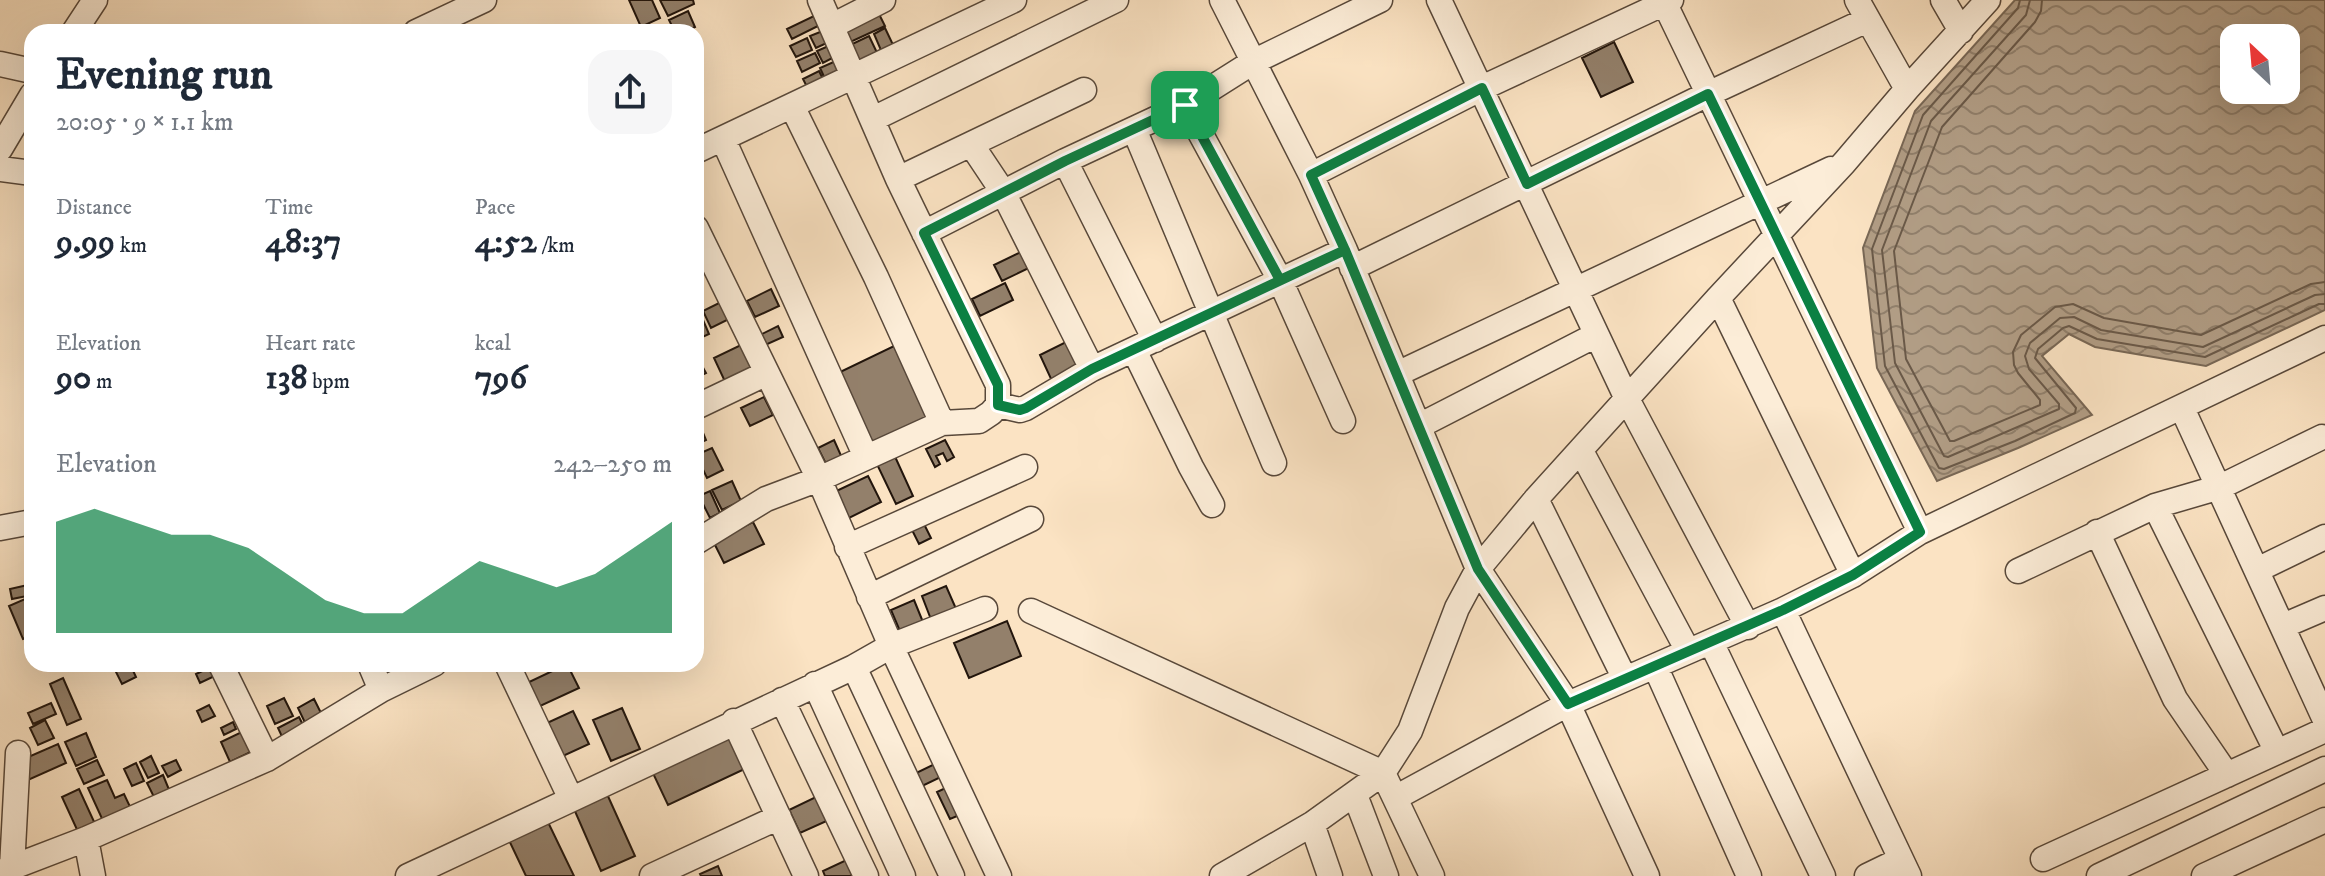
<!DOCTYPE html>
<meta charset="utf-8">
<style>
body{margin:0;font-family:"IM FELL DW Pica",serif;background:#f6f6f7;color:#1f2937;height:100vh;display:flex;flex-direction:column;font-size:30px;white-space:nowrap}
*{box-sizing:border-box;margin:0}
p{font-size:26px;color:#747a83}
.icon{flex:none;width:44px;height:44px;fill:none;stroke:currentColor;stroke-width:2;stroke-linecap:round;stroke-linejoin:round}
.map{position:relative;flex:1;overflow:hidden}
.sheet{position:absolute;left:24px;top:24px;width:680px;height:648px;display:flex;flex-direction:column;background:#fff;border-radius:24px;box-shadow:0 8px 32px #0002}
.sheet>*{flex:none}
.needle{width:52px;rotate:334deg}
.fabs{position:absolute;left:2220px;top:24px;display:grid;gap:16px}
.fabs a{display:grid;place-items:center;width:80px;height:80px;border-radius:16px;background:#fff;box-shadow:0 8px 32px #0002;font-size:40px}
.pin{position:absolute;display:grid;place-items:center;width:68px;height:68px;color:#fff;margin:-34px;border-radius:16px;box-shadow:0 4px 12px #0006}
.round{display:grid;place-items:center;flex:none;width:84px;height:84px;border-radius:24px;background:#f6f6f7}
.overview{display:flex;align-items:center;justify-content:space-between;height:136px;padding:0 32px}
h1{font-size:44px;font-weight:700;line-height:60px}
.figures{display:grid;grid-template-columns:repeat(3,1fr);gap:12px;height:136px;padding:8px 32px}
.figures div{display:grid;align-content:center}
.figures b{font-size:34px;font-weight:700}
.figures small{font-size:22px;font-weight:400}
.figures p{font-size:22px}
.chart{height:224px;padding:16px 32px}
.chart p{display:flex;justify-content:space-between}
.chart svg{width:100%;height:144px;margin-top:8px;fill:#0b8043;opacity:.7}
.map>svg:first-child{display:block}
.water{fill:url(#water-waves);stroke:#786755;stroke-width:2;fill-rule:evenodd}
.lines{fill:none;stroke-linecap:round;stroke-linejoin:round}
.shore{stroke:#6a5948;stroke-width:2}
.building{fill:#93806b;stroke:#22150c;stroke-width:2}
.minor-casing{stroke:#58483a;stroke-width:27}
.minor{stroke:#fcedd8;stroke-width:24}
.route-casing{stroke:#fff;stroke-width:16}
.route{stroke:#0b8043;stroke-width:10}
</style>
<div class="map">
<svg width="2325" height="876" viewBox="0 0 2325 876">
<defs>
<pattern id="water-waves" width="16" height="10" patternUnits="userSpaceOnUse" patternTransform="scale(2)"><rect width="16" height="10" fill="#b19d85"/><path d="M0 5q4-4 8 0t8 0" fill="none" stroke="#907f6b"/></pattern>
</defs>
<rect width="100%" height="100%" fill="#fbe3c3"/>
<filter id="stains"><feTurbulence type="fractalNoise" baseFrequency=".0025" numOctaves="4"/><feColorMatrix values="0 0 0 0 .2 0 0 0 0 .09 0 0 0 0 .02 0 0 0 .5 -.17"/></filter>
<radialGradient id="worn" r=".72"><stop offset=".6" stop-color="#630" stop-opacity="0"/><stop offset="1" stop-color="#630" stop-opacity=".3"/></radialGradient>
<path class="water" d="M2015,0H2325V310L2206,366L2095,347L2069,334L2042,356L2092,415L2018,448L1937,481L1877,368L1863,248L1915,111ZM2234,38H2286V90H2234Z"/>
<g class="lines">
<path class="shore" d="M2020,0L2018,8L1923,115L1872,249L1885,366L1939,468L1944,469L2015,441L2075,413L2076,408L2035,358L2038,349L2063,328L2069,326L2097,339L2205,357L2319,304H2325
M2030,0L2026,15L1931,121L1882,250L1895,363L1944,456L1948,457L2059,409V404L2029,369L2025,356L2030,343L2060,318L2074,317L2101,330L2203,347L2315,295L2325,294
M2042,0L2041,11L2035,22L1942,127L1894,251L1906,359L1950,441H1954L2040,405V400L2018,373L2014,365L2013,352L2021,335L2055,307L2073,304L2104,318L2201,335L2311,284L2325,282"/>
</g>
<path class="building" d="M629,0H652L660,18L641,27Z
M660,0H693L694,4L668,16Z
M876,8L885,26L846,44L838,26Z
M688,11L695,27L685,32H675L669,20Z
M818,14L822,24L792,39L787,29Z
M885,28L895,49L883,55L874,34Z
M825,30L831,41L816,48L810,36Z
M869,36L881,61L858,71L846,47Z
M807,38L812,50L796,57L790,46Z
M1614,42L1633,82L1601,97L1582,58Z
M833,44L838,55L823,63L817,51Z
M815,53L820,63L802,72L797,61Z
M838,60L845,74L827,83L820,68Z
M819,71L825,83L809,91L803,79Z
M1027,249L1035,265L1002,281L994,265Z
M1005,283L1013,300L980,316L972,299Z
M771,289L779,306L755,317L747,301Z
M725,300L733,317L711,328L703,311Z
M700,313L709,334L696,340V315Z
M778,326L783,337L763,346L758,336Z
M1068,341L1080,368L1052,381L1040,355Z
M745,343L760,373L728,388L714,358Z
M894,346L932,423L873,451L836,374Z
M700,362L706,373L696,378V364Z
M764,397L773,415L750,426L741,408Z
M701,428L706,440L696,445V430Z
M834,440L843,460L828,468L818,448Z
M945,440L954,457L947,461L943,453L936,456L940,464L935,467L926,449Z
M712,448L723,470L707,478L696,455Z
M892,450L913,496L896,504L874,458Z
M868,476L881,502L843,521L830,494Z
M732,481L741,501L722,510L712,490Z
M710,491L720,513L710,518L699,496Z
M753,522L764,544L724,563L713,541Z
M923,522L931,538L919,544L911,528Z
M32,584V595L12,599L10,589Z
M946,586L957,611L932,622L922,596Z
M25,599L32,616V636L23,639L9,606Z
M914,600L925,627L902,636L891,610Z
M1007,621L1021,656L969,678L954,643Z
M127,664H130L136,677L122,684L115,670Z
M217,664L223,672L200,683L196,674Z
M567,664L579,688L538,707L527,683Z
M63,678L81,719L67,725L50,684Z
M284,698L293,716L275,724L267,706Z
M314,699L325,721L308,729L298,708Z
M51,703L56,714L33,724L28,713Z
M209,705L215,716L202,722L197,711Z
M622,708L640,749L611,761L593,720Z
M573,711L589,744L563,756L547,723Z
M299,717L307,733L285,743L278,728Z
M45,720L54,738L38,745L30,728Z
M233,722L236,729L224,735L221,728Z
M250,728L259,748L230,762L221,742Z
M734,731L751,766L668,805L651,769Z
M86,733L96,757L76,766L65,742Z
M58,744L66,763L28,780L19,761Z
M151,756L159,773L148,778L140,762Z
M97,760L104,775L84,784L77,769Z
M176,760L181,770L168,777L162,766Z
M941,761L947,774L916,789L910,776Z
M136,763L144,781L132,786L124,769Z
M163,775L170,792L155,799L147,783Z
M107,780L115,798L124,794L132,811L104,823L88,788Z
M954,784L967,812L950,819L937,792Z
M79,789L96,826L79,834L62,797Z
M607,794L635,856L601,871L574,809Z
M820,795L831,819L800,833L789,810Z
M546,818L574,876H526L507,836Z
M855,856L862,871L850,876H825L823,871Z
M718,866L722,876H701L700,874Z"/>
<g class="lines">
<defs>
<path id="minor" d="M1222,0L1311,175L1345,250L1478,569L1568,704L1647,876
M1439,0L1627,399L1748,627
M1663,0L1920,532
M1857,0L1907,89
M1943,0L1961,31
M832,26L883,0
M74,32L95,0
M416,32L484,0
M0,64L32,71
M1185,105L1280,280L1343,421
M792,106L876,277L942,423
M873,119L1116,0
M1134,129L1274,463
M723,139L866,457
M971,144L1003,192L1092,369
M0,149L32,95
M696,151L1014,0
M1065,161L1155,340
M0,169L32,173
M1311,175L1482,88L1671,0
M898,179L1084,90
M696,228L819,479L891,646L999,876
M924,233L1065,161L1185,105L1253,62L1380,0
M1352,268L1708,94L1867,20
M1718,298L1853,575
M1134,350L1191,467L1212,505
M1397,374L1831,169
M998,405L1020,410L1026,408L1092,369L1345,250
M696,407L765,374
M2182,408L2325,720
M1419,426L1596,335
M1581,451L1688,651
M1536,499L1625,679
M2155,506L2277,752
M0,528L32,522
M2097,532L2175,699L2227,775
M696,542L766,499L819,479L942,423L979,421L991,413L998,405V385L898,179L820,0
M847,547L1025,467
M2257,570L2325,537
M2018,571L2155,506L2220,487L2322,437
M869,597L1031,519
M1783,610L1909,876
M1031,611L1383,773L1432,876
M2283,626L2325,608
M1711,642L1823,876
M370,664L381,690
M507,664L571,799
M221,665L267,759
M1655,666L1749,876
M854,667L952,876
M815,684L903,876
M782,700L866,876
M734,721L806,876
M1355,795L1386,876
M1395,798L1568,704L1783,610L1853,575L1920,532L2325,338
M1312,824L1330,876
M86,839L93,876
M2043,859L2325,730
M12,868L18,753
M0,872L86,839L267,759L381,690L434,664
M408,876L854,667L891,646L985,609
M652,876L779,817
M1222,876L1312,824L1383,773L1410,731L1457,608L1478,569L1536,499L1718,298L1844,163L1907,89L1988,0
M1867,876L1900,860
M2099,876L2325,769
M2204,876L2325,820"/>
</defs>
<use href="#minor" class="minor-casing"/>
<use href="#minor" class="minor"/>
</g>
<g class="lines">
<defs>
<path id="route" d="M1185,105L1065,161L924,233L998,385V405L1020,410L1026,408L1092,369L1345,250L1478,569L1568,704L1783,610L1853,575L1920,532L1708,94L1527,184L1482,88L1311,175L1345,250L1280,280L1185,105"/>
</defs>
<use href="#route" class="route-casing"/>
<use href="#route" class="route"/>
</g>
<rect width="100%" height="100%" filter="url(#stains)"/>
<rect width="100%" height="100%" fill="url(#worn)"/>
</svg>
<div class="fabs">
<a><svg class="needle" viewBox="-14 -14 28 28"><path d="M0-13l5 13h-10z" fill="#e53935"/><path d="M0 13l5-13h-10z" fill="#747a83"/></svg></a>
</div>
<div class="pin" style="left:1185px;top:105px;background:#1e9e55"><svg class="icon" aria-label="arrive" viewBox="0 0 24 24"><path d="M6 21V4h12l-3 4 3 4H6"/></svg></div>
<section class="sheet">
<div class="overview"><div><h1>Evening run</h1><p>20:05 · 9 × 1.1 km</p></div><a class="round"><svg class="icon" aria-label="share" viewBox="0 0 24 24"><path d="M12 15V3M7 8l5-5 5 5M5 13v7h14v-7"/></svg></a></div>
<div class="figures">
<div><p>Distance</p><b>9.99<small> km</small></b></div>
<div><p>Time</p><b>48:37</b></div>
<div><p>Pace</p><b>4:52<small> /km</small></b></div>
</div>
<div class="figures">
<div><p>Elevation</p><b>90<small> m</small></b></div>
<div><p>Heart rate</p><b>138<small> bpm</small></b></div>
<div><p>kcal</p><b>796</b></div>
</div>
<div class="chart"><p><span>Elevation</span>242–250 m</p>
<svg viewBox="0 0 160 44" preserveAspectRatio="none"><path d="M0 44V10L10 6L20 10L30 14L40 14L50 18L60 26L70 34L80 38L90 38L100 30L110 22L120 26L130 30L140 26L150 18L160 10V44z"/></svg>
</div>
</section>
</div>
